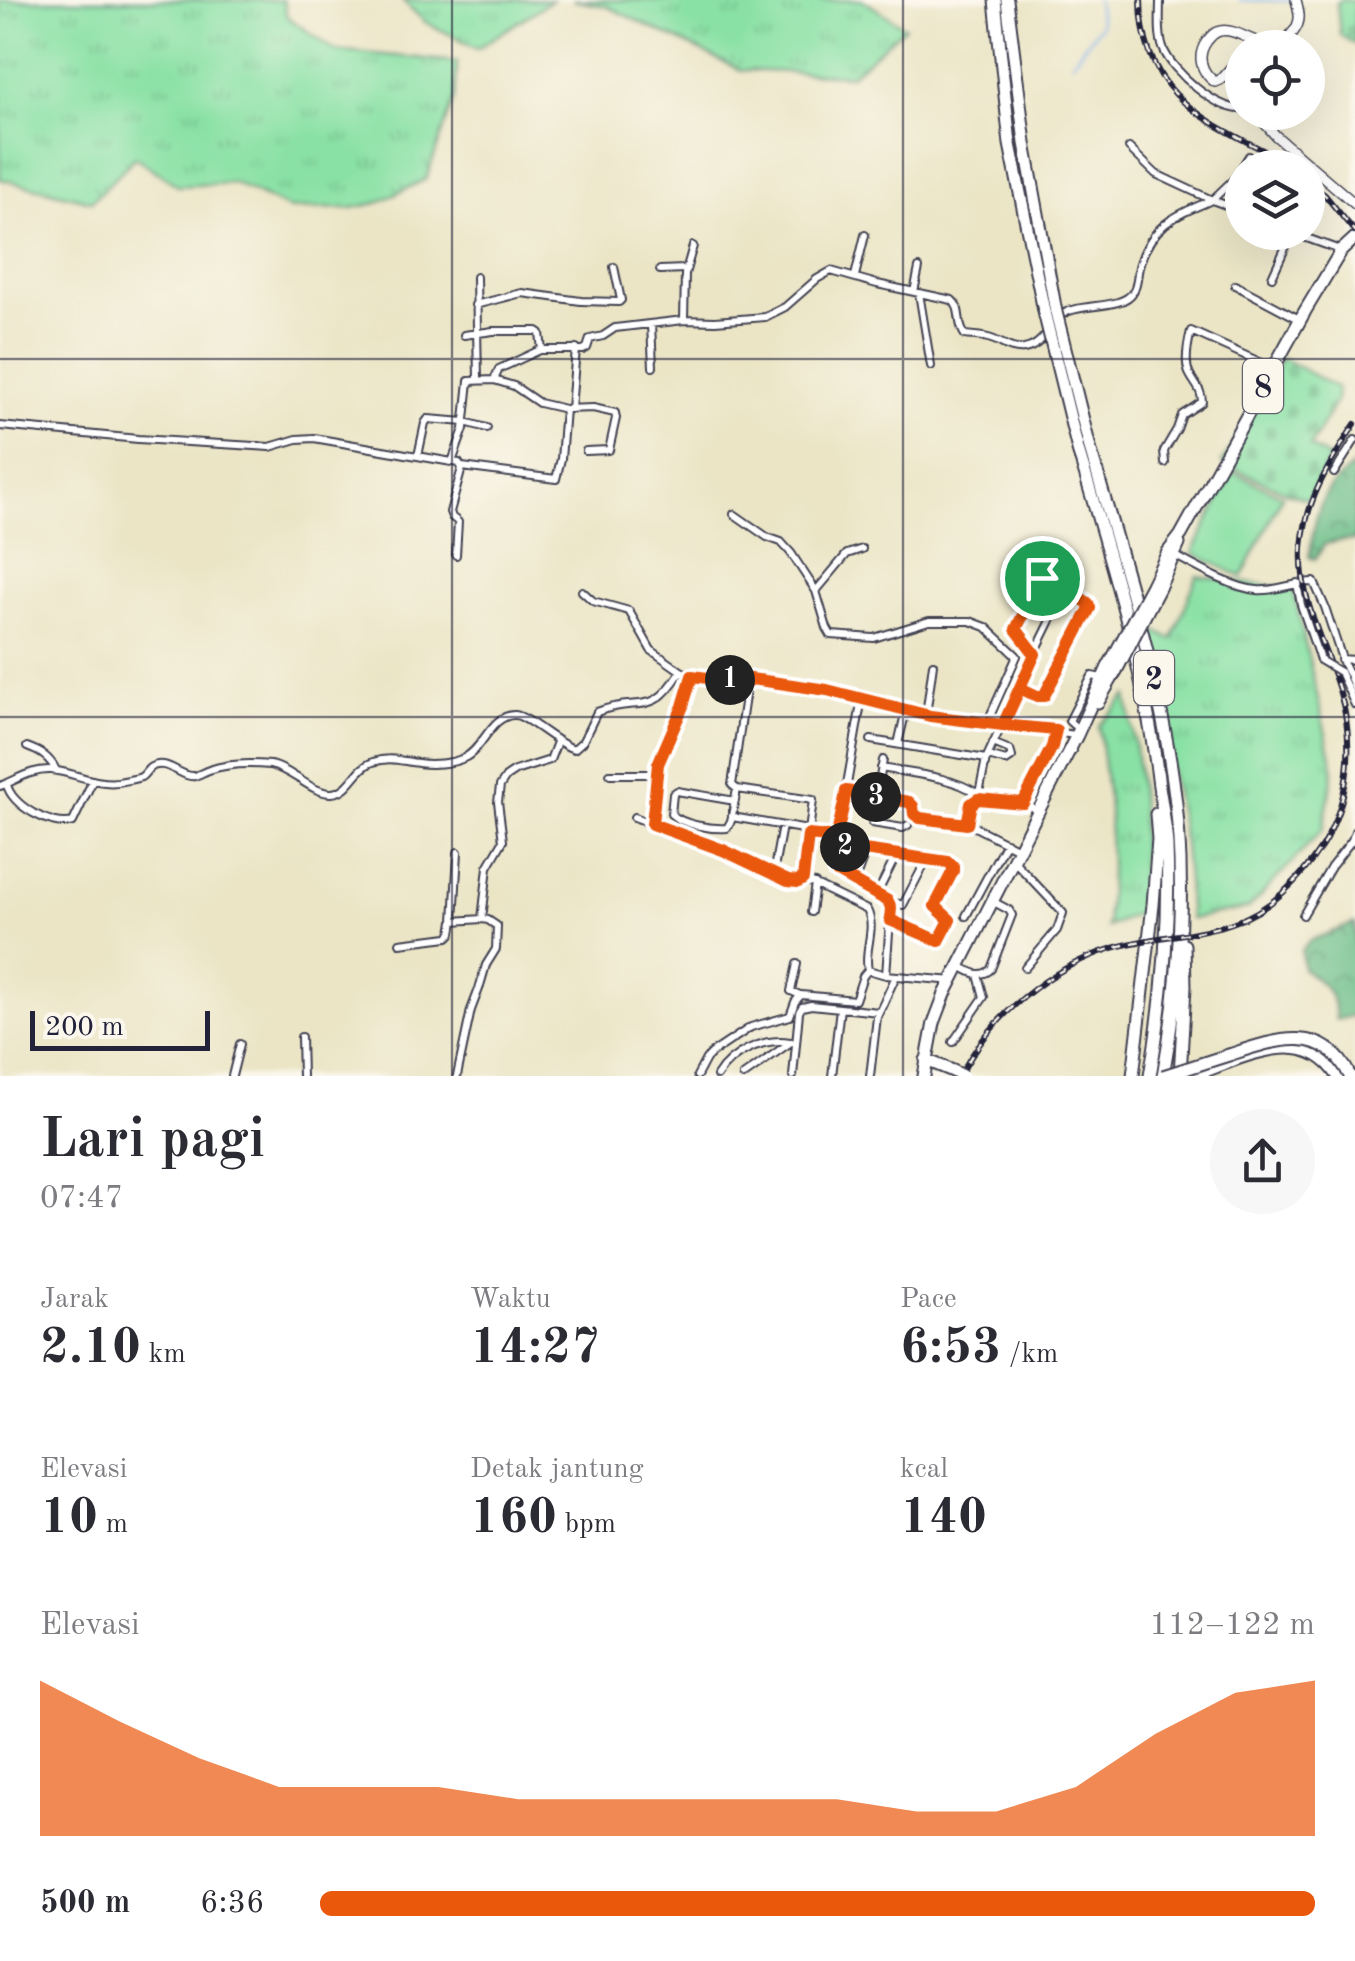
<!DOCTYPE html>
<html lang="id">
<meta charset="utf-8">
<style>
body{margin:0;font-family:"Old Standard TT",serif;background:#f7f7f7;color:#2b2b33;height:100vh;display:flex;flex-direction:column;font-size:38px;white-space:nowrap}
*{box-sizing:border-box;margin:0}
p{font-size:32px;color:#7c7c81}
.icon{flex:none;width:55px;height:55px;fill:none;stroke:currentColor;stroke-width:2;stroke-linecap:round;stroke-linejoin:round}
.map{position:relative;height:1076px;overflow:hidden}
.panel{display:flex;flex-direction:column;background:#fff;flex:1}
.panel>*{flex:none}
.tools{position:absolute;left:1225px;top:30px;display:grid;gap:20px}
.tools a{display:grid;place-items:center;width:100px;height:100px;border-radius:50%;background:#fff;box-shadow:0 10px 40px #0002;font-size:50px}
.scale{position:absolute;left:30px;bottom:25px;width:180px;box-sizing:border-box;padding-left:10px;border:5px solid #22223b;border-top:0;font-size:28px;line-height:35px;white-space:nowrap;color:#22223b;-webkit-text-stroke:8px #fbf7ec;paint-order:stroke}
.pin{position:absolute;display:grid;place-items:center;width:85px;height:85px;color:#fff;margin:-42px;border:5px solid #fff;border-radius:50%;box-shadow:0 2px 10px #0007}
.km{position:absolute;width:50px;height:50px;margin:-25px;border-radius:50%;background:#222;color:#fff;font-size:28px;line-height:50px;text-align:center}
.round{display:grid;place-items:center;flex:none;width:105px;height:105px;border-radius:52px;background:#f7f7f7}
.overview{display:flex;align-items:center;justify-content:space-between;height:170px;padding:0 40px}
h1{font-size:55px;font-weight:600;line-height:75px}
.metrics{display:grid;grid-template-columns:repeat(3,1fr);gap:15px;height:170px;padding:10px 40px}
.metrics div{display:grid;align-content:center}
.metrics b{font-size:50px;font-weight:600}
.metrics small{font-size:28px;font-weight:400}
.metrics p{font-size:28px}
.chart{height:280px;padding:20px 40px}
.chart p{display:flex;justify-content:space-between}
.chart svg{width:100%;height:180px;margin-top:10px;fill:#ea580c;opacity:.7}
ul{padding:0 40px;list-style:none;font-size:32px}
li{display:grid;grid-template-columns:160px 120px 1fr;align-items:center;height:75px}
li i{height:25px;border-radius:12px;background:#ea580c}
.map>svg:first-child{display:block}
.grass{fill:url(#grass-tufts);stroke:#568270;stroke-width:2.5}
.forest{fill:url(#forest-crowns);stroke:#487062;stroke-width:2.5}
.cemetery{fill:url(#cemetery-stones);stroke:#568270;stroke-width:2.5}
.pitch{fill:#89e1a5;stroke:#568270;stroke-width:2.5}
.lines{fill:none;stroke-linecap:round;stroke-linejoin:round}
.stream{stroke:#80b3ed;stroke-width:2.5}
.street-casing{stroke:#403f50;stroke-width:10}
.secondary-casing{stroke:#403f50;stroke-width:12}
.highway-casing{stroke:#403f50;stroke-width:15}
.street{stroke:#fff;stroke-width:6}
.secondary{stroke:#fff;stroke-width:9}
.highway{stroke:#fff;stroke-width:11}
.rail-casing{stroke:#22223b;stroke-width:6}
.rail{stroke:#fbf7ec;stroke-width:2.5;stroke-dasharray:8;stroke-linecap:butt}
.street-bridge-casing{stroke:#403f50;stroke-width:10;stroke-linecap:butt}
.highway-bridge-casing{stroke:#403f50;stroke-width:15;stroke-linecap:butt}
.street-bridge{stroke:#fff;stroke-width:6}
.highway-bridge{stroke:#fff;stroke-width:11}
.route-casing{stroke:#fff;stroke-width:20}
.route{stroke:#ea580c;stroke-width:12}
.grid{fill:none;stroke:#22223b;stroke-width:2.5;stroke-opacity:0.55}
.labels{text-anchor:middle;stroke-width:9;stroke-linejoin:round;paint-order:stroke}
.shield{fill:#fbf7ec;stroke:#636270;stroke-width:2.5}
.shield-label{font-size:32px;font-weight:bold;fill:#22223b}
</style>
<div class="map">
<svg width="1355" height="1076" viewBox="0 0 1355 1076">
<defs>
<pattern id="grass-tufts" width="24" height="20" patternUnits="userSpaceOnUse" patternTransform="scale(2.5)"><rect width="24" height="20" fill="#89e1a5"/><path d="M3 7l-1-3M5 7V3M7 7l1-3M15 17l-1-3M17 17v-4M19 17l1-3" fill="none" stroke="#76c18f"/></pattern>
<pattern id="forest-crowns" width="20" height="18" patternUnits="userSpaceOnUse" patternTransform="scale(2.5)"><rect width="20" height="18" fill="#6ebf8a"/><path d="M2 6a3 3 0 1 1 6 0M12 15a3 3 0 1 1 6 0" fill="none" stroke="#5a9b72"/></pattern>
<pattern id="cemetery-stones" width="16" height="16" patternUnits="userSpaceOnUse" patternTransform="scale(2.5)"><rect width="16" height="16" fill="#89e1a5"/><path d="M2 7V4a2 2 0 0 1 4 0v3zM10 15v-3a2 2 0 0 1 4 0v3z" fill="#76c18f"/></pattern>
</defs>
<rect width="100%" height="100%" fill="#fbf7ec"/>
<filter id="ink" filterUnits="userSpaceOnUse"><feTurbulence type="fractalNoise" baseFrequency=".01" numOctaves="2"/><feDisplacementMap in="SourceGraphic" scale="20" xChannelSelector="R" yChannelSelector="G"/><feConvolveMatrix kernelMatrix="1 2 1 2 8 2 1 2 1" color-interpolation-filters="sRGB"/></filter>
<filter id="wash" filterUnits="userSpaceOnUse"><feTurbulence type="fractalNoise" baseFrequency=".0048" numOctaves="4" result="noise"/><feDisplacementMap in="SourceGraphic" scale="40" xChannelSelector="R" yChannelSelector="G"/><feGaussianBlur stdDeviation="2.25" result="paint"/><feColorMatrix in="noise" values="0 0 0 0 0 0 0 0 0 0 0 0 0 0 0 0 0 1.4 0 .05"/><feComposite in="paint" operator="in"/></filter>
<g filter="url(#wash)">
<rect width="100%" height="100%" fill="#ebe5c6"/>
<path class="grass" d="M0,0H283L287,17L335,50L457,62L455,98L426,179L377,203L352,208L289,209L234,183L178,186L135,157L92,201L0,179Z
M402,0H552L478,48L425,22Z
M572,0H863L905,27L851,75L740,70L606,6Z
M1197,576L1293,589L1334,770L1323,829L1249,908L1190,919L1184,845L1145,625L1172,640Z
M1127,696C1140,768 1147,841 1139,913L1107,927L1110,870L1109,808L1099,726Z"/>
<path class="forest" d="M1355,465V541L1344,540L1325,544L1315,559L1309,557C1316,517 1318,489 1355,465Z
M1355,923V1015L1336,1020C1335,993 1323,983 1303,969L1301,951L1309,941Z"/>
<path class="cemetery" d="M1341,0H1355V44L1340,35L1337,3Z
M1282,358L1337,388L1336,401L1310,447L1330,458L1307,499L1285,492L1222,463Z"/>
<path class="pitch" d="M1233,472L1282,496L1242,577L1193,553Z"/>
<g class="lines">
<path class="stream" d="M1239,0L1292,1
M1072,62L1100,25L1097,0"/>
</g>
</g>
<g filter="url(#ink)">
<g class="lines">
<defs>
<path id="street" d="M1160,0C1160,15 1158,34 1163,48C1172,72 1217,110 1242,109
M1129,148L1156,174L1212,200L1235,178L1249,156
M1290,232L1340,250
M660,270L685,269
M855,276L865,235
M476,277L478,379
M1272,277L1292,233
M1235,285L1299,319
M914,292L919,268
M919,293L931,366
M475,305L522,293L581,301L619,302L621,300L614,267
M684,320L685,274L693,246
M651,324L653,367
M464,335L493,331H537L540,333L542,350
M494,380L514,386L539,403L565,409L593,408L615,413L616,418L609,450L586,451
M571,409L576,349
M0,426L138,439L270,447L297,439L314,438L452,462L464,429L469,381L494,380L499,369L540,350H583L587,348L590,339L603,336L615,328L684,320L715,321L765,317L785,307L817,279L831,271L877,284L952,300C963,309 956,324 965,335C972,336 980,336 988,338C1001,341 1010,351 1024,349C1048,345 1049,318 1069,311C1087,304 1124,308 1133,292C1138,284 1137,272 1140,263C1153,223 1177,215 1212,200L1242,211
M418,456L425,423L428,419L465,422L487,428
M453,462L459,463L462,468L450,512L452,517L458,522L456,555
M1165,463L1164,451L1177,429L1182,415L1202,402C1202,389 1194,384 1189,373C1184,361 1188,343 1191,331L1273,368
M462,467L556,479L561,459L565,409
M1334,473L1355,440
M734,514L767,537L781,542L791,553L816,591L827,628L831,635L874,638L929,621H970L986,627L1017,656L987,723
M1174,555C1196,567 1232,588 1257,590C1275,592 1295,582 1314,582L1325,607L1344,665L1348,673L1355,677
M1041,578L1065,592
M1297,583L1301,605L1320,660
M582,591L593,601L629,611L651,650L681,671
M816,591L847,554L862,549
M1341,659L1355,660
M1340,672L1355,705
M1349,674L1355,690
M1020,688L1037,697L1044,696L1089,610L1088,603L1065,592L1036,651
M862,698L833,865C841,886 875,888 891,905L886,975
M926,715L933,664
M1078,729L1069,721L1092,676L1102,678
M871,740L986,759
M898,744L906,710
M27,747C41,752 49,757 56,770
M988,756L1006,761L1012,757L1010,750L993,743
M883,760L872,823L903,828L908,825
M881,768C913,774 951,776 978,794
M610,774H657
M7,784C10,805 52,828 73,822L93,780
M0,786C17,780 31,769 51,770C73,772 95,785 118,782C124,781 135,779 141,777C145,775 147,769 151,767C167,758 181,778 195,776C198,775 206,771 209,770C229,763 250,763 270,765C292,769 312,794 332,793C351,792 355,768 373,762C390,756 401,761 418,763C431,765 451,764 464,758C483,750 491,714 515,715C528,716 555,743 574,749L583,741L597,712C640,695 651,720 681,671L692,676L747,683
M847,791L909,802L913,806L914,815L917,817L971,825L1018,849
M978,799L986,759L1035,654L1016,629C1018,619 1025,609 1030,601L1047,567L1037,563L1019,597L1030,602
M735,801L677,791L673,794L671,814C683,825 710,829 727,828L731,821L737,789
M1023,803L1052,747L1056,730
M634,817L723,850L788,881L798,882L803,879
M732,817L808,830
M967,824L971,804L978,799L1023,803L1037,810
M653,825L658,764L683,706L692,676
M807,835L837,839
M836,846L941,861L953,866L952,874L935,904L936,909L950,919L940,940H936L890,920
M1014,861L1063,913L1057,930L1025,968
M773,874L782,826
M854,883L866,850
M877,894L897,854
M888,901L903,905L927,859
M811,912L815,884
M1303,915L1331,867L1352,840L1355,831
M966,916L1006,842
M454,921L458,852
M400,943L448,937L452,933L454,921L482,919
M797,964L791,991L800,995
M960,966C970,972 981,979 991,969L1012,915L1009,910L992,901
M954,981L886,975L868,970C863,950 877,929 867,910L803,879L813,800L737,789L732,785L747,683L751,679L827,689L930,717L1076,735
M301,1037L302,1076
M953,1042L984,997L978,975
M232,1076L240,1044
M457,1076L471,1010L479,989L486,965L496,949L497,926L488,920L482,919L488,867L503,841L498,802L500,786L506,777L515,771L550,760L557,742
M697,1076L706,1059L712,1053L751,1027L790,1016L795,1002L801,995L855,1000L863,976L868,970
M717,1076C731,1053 764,1037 790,1042
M743,1076L791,1042
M793,1076L799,1012L802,1007L811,1005L879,1012
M832,1076L840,1008
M870,1076L877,1017L896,976"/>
<path id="secondary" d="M1242,63L1236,62L1220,80L1215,82C1201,72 1196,56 1207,41C1211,36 1214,32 1220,31C1243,26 1270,64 1294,31C1302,20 1299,12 1296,0
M1255,112L1276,136L1355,204"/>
<path id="highway" d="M995,0L1010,144L1045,316
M1007,0L1025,143L1056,312
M1090,448C1121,558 1157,667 1173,780C1187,875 1180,982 1163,1076
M1078,450C1111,561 1145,671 1159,786C1162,806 1166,826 1167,847C1170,923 1163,1001 1150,1076
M1152,585L1168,552L1181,535L1305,311L1341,251L1355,238
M1159,588L1179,544
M1098,702L1116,671
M926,1060L953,1071
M924,1076L934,1023L945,994L1077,735L1108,667
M1133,1076L1153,905L1158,839L1156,814
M1180,1076L1185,987L1184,945
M1192,1076C1238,1060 1304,1022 1338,1076"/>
</defs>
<use href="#street" class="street-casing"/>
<use href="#secondary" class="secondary-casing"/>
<use href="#highway" class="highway-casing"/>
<use href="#street" class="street"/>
<use href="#secondary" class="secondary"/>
<use href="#highway" class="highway"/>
<defs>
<path id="rail" d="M1141,0C1142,107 1220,124 1296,168
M1308,182L1325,195L1355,232
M960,1076C990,1017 1050,967 1113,948C1152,936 1194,936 1232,923C1270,911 1301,879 1322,846C1350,801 1355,742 1340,693C1325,644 1299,601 1302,548C1305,500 1330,463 1355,424"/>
</defs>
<use href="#rail" class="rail-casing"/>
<use href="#rail" class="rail"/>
<defs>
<path id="street-bridge" d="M1320,660L1340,672"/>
<path id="highway-bridge" d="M1056,312L1090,448
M1045,316L1078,450
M1108,667L1152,585
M1116,671L1159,588
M953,1071L963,1076
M1163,1076C1186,1069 1209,1061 1232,1054C1277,1039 1324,1023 1350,1076"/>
</defs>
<use href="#street-bridge" class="street-bridge-casing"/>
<use href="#highway-bridge" class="highway-bridge-casing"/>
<use href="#street-bridge" class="street-bridge"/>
<use href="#highway-bridge" class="highway-bridge"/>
</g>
</g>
<g class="lines" filter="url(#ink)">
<defs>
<path id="route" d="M1042,578L1016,629L1035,654L1003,725L930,716L827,690L751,679L747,683L692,676L683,706L658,764L652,824L723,850L788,881L798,882L803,879L808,835L838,838L836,846L948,862L953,866V871L935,906L950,920L939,941L890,920L891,908L888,901L835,871C830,851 843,814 846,791L909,802L913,806L914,814L920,818L967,824L971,804L978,799L1023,803L1052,747L1056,730L1003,725L1020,688L1037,696H1044L1090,608L1088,603L1082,599L1042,578"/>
</defs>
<use href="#route" class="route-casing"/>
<use href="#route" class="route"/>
</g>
<path class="grid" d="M452,0V1076M903,0V1076M0,359H1355M0,717H1355"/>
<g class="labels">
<g class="shield">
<rect x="1243" y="359" width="40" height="54" rx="8"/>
<rect x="1134" y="651" width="40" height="54" rx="8"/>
</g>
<g class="shield-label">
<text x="1263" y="397">8</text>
<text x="1154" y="689">2</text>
</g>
</g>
</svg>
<div class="tools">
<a><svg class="icon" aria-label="locate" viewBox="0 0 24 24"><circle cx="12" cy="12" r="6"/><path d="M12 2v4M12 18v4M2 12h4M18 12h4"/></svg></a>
<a><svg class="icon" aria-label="layers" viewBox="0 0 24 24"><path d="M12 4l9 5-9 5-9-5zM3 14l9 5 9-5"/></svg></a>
</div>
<div class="scale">200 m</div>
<div class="pin" style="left:1042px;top:578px;background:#1e9e55"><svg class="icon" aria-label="arrive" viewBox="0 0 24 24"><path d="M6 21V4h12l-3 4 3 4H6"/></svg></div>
<b class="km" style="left:730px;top:680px">1</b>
<b class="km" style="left:845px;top:847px">2</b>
<b class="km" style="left:876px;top:797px">3</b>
</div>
<section class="panel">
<div class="overview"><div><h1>Lari pagi</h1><p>07:47</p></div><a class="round"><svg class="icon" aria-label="share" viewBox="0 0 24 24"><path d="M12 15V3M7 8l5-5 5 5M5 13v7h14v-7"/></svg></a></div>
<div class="metrics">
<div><p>Jarak</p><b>2.10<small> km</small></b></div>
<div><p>Waktu</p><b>14:27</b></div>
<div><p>Pace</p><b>6:53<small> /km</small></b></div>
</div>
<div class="metrics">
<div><p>Elevasi</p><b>10<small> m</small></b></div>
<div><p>Detak jantung</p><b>160<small> bpm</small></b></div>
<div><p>kcal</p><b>140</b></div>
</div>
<div class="chart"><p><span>Elevasi</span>112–122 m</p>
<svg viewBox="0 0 160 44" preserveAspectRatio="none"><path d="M0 44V6L10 16L20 25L30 32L40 32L50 32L60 35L70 35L80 35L90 35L100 35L110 38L120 38L130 32L140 19L150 9L160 6V44z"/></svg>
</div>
<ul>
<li><b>500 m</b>6:36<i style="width:100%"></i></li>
</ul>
</section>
